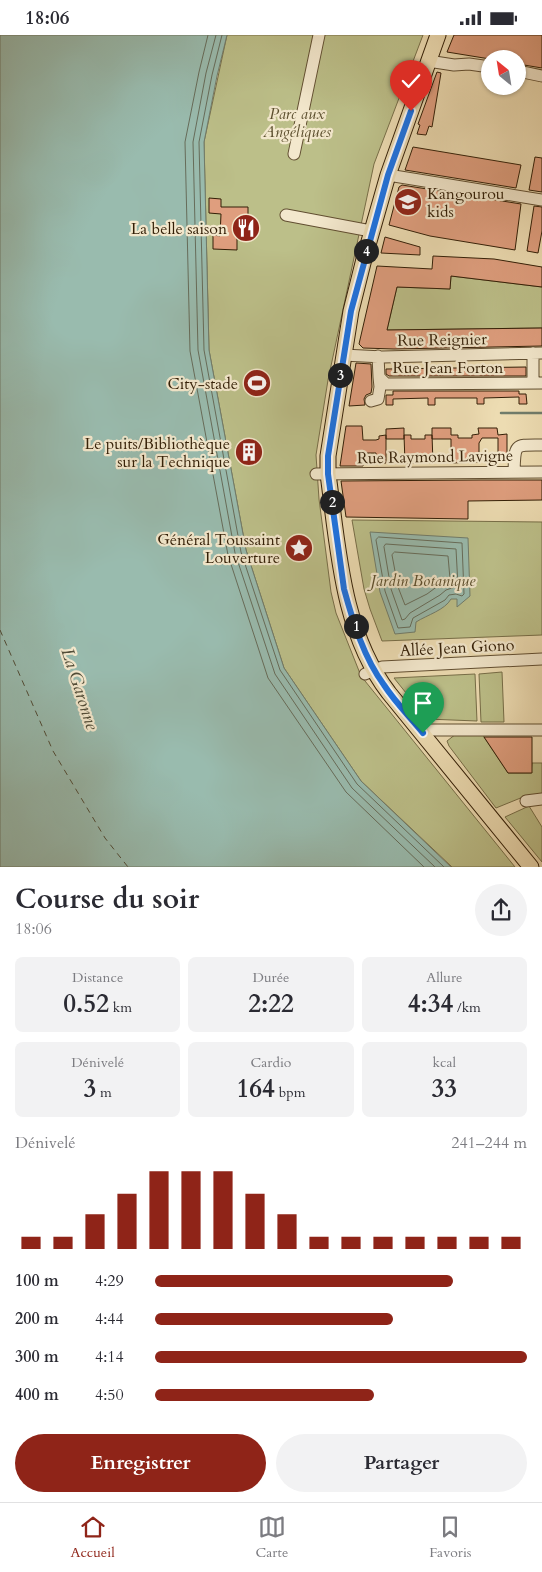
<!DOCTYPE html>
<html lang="fr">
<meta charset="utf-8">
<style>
body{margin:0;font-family:Cardo,serif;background:#f2f2f3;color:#2b2b33;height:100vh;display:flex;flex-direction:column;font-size:19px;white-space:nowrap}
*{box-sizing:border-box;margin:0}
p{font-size:16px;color:#7c7c81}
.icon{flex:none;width:28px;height:28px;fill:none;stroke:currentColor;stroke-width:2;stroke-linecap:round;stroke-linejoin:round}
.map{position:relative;height:832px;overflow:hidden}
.drawer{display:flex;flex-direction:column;background:#fff;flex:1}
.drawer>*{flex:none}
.needle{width:32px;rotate:330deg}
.controls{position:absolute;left:481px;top:15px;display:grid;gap:10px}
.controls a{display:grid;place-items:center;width:45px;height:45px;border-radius:50%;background:#fff;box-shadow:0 1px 4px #0004;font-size:25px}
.pin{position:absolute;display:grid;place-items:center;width:42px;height:42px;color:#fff;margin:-51px -21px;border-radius:50% 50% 50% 0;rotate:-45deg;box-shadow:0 0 5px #0007}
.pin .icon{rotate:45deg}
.km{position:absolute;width:25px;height:25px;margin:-12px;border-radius:50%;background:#222;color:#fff;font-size:14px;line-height:25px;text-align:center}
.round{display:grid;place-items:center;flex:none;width:52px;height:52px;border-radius:26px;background:#f2f2f3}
.overview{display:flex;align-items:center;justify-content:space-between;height:85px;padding:0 15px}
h1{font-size:28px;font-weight:700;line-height:38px}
.metrics{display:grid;grid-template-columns:repeat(3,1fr);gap:8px;height:85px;padding:5px 15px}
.metrics div{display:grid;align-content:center;border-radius:8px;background:#f2f2f3;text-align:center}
.metrics b{font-size:25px;font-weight:700}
.metrics small{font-size:14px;font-weight:400}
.metrics p{font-size:14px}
.chart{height:140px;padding:10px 15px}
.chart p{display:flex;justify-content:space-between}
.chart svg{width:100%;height:90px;margin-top:5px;stroke:#8f2418;stroke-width:6}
.action{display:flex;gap:10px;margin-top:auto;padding:10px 15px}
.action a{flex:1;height:58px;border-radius:30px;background:#8f2418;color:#fff;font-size:20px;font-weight:700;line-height:58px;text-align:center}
.action a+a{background:#f2f2f3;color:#2b2b33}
ul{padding:0 15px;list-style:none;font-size:16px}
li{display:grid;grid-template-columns:80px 60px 1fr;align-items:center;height:38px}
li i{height:12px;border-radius:6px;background:#8f2418}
.status{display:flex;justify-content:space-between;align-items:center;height:35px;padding:0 25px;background:#fff;direction:ltr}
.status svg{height:14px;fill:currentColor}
.menu{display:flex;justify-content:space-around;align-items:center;height:70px;border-top:1px solid #e1e1e2;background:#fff;font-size:14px;color:#7c7c81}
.menu a{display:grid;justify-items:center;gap:2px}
.menu .active{color:#8f2418}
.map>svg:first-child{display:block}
.green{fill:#bcbf89;stroke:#776e48}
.water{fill:#99bbae;stroke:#707c6b}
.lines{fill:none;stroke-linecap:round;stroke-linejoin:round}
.shore{stroke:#666c5a;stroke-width:1}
.stream{stroke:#707c6b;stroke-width:2.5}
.ferry{stroke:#514d38;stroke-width:1;stroke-dasharray:6 5;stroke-linecap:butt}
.building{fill:#df9e7e;stroke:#321e06}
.minor-casing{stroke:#614e31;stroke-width:13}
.major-casing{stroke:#321e06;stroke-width:17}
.minor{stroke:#f3e8cd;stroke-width:11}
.major{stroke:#eddcb2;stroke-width:15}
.route-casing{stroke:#fff;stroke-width:10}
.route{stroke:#1a73e8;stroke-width:6}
.labels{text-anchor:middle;stroke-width:4.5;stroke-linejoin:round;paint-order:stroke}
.park-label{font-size:16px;font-style:italic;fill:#5b4e2d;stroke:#f3e8cd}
.poi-label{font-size:16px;fill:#321e06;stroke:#f3e8cd;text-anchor:end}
.street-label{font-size:16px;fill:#321e06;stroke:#f3e8cd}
.water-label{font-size:18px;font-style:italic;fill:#514d38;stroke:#f3e8cd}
</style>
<div class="status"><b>18:06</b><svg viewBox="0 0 49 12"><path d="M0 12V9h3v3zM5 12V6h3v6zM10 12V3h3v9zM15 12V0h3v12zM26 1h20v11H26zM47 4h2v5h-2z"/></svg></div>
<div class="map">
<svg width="542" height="832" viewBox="0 0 542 832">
<rect width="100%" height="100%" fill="#eddcb2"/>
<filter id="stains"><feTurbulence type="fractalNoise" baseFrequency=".004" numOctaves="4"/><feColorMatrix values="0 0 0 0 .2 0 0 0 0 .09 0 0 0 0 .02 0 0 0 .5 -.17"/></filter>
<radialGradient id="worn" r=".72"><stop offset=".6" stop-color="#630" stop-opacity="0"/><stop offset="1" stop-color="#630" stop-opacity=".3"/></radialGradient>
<path class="green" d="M227,0H423L374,129L328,345L316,420L319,464L331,557L336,578L361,641L515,832H452L361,746L284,633L246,515L209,315L204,107Z
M451,241L542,252V293L387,295L397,252L450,254Z
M352,485L542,487V600L382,606L370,574L364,554Z
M502,637L504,687H481L479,639Z
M475,639L477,686L427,684L394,643Z
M456,699H482L508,738H531L532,728H542V759L523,762L496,773L449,711L447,706Z
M529,771L542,792V827L505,782Z"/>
<path class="water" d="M0,0H227L217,41L204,107L209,315L246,515L284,633L361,746L451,832H0Z
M370,497L468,503L470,561L457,572V564H451C445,575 427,580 416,587L415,597L395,599L380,557Z"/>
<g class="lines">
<path class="shore" d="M208,0L199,37L185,107L190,316L228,520L268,643L346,757L424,832
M216,0L206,38L193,107L198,315L235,518L275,639L352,753L435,832
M222,0L212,40L199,107L204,315L241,517L280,635L357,749L444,832
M379,502L462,508L464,559L462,561L456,559L449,560L445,565L413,583L410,592L398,593L385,556L376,505Z
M386,509L456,514L458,551L446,555L440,560L410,578L405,584L402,585L391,554L384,512Z
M395,517L448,521L450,544L442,548L427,559L405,570L398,552L392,520Z"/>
<path class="stream" d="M501,378H542"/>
<path class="ferry" d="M0,595L53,716L105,803L128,832"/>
</g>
<path class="building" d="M454,0H542V33L518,29V24H490L447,17Z
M437,37L441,38L432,92L429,91L426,100L417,99L420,90L418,89Z
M413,112L521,130L516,153L405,135Z
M535,122L542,123V157L529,155Z
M402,150L521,169L515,215L430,201L389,190L399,152Z
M209,163L221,164V172H248V186H251V201H237V215L213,214V200L220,201L221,179L209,178Z
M534,171L542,172V196L538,218L527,216Z
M385,202L420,212V220L381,218Z
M433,221L494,224L542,232V252L451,241L450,254L397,252L387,295L542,293V311L394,314L363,313L359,309L377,231L432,234Z
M356,328L371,329L372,352L371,358L366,360L364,364L365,370L349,371Z
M526,332V341H389L386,339V334Z
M393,356H519V359H526L527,369H519V362L484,363V369H477V363H435V370H428V363L393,364V370H386V360H393Z
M346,391H362L363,405H376L379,404V401L386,400V428H376V418H363V431H340Z
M404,393V404H386V394Z
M432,393H451V400H458V403H472V400L479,399L478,393H497L498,400L507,399V427H498V403H482L479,408V427L451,428V404H432Z
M404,400H411V404H425V400H432L433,428H405Z
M241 418a8 8 0 1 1 16 0a8 8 0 1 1-16 0Z
M479,445H542V465L468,466V484L346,482L341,446Z
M484,702H532V738H508Z"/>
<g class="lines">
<defs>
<path id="minor" d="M428,26L454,30L469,29L490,32
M518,36L542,41
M294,119L319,0
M388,140L542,165
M286,180L371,196
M533,318V348
M343,320L383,322L542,318
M378,321L379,342L386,349L542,348
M371,366L378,364L380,352L379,342
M514,437C515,408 514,410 542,410
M316,439L542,437
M365,639L382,632L542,624
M423,698L430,695H542
M526,766L542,764"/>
<path id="major" d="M438,0L388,140L364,224L351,276L328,421V439C338,512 342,597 389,658L531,832"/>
</defs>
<use href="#minor" class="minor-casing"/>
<use href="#major" class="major-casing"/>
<use href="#minor" class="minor"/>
<use href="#major" class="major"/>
</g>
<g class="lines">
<defs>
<path id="route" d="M411,76L388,140L351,276L328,421V439L344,554C353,587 364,623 384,650C395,667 410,682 423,698"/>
</defs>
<use href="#route" class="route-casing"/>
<use href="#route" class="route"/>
</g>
<defs>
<symbol id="school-disc" viewBox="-11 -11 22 22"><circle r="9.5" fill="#8f2418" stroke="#f3e8cd"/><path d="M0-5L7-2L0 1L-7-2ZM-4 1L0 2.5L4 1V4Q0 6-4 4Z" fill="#fff"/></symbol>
<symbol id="restaurant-disc" viewBox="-11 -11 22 22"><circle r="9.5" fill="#8f2418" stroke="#f3e8cd"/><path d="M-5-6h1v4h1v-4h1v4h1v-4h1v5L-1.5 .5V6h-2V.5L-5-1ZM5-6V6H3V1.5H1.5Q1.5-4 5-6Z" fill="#fff"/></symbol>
<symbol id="stadium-disc" viewBox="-11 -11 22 22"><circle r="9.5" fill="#8f2418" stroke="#f3e8cd"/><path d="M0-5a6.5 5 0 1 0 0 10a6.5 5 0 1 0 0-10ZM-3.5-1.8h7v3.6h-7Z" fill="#fff"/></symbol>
<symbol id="building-disc" viewBox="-11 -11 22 22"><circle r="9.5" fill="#8f2418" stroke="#f3e8cd"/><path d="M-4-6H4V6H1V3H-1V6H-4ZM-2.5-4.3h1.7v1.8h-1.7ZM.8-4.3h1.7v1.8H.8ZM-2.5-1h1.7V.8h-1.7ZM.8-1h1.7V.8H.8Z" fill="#fff"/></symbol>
<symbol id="sight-disc" viewBox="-11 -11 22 22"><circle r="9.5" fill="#8f2418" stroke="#f3e8cd"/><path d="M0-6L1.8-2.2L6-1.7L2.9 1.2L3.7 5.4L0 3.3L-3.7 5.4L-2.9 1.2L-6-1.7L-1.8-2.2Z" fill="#fff"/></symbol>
</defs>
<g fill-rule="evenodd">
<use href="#school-disc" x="392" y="151" width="32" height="32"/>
<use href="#restaurant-disc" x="230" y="177" width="32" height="32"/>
<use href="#stadium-disc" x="241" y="332" width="32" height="32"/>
<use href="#building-disc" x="233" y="401" width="32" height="32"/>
<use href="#sight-disc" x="283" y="497" width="32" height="32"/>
</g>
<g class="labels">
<g class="park-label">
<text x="297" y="84">Parc aux<tspan x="297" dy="18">Angéliques</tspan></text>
<text x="423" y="551">Jardin Botanique</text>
</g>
<g class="poi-label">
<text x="427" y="164" text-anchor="start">Kangourou<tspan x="427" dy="18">kids</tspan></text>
<text x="227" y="199">La belle saison</text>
<text x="238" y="354">City-stade</text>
<text x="230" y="414">Le puits/Bibliothèque<tspan x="230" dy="18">sur la Technique</tspan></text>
<text x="280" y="510">Général Toussaint<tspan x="280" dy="18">Louverture</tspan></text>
</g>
<g class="street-label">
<text transform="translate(442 304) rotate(-1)" y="6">Rue Reignier</text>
<text x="448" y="338">Rue Jean Forton</text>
<text transform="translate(435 421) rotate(-1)" y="6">Rue Raymond Lavigne</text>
<text transform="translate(457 612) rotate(-3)" y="6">Allée Jean Giono</text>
</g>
<g class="water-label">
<text transform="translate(80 654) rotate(72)" y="6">La Garonne</text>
</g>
</g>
<rect width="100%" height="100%" filter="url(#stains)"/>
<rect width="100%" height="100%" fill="url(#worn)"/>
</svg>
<div class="controls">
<a><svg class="needle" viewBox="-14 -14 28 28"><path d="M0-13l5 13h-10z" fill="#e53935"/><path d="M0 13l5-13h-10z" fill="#7c7c81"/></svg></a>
</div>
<div class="pin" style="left:423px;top:698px;background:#1e9e55"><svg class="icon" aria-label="arrive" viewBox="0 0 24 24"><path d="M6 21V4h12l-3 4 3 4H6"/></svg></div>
<div class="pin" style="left:411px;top:76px;background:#d93025"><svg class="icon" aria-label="check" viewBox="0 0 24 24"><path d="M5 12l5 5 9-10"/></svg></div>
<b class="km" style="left:356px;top:591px">1</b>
<b class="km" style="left:332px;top:467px">2</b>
<b class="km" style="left:340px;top:340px">3</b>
<b class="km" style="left:366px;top:216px">4</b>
</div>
<section class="drawer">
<div class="overview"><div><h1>Course du soir</h1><p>18:06</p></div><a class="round"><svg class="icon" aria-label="share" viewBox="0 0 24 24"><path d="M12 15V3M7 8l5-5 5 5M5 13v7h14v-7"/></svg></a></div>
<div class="metrics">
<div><p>Distance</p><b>0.52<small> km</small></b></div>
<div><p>Durée</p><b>2:22</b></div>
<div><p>Allure</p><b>4:34<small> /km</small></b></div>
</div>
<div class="metrics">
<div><p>Dénivelé</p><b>3<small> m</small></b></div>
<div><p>Cardio</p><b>164<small> bpm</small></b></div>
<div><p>kcal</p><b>33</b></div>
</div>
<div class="chart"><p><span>Dénivelé</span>241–244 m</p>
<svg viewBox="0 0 160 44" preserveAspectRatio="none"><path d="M5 44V38M15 44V38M25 44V27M35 44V17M45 44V6M55 44V6M65 44V6M75 44V17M85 44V27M95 44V38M105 44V38M115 44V38M125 44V38M135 44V38M145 44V38M155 44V38"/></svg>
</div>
<ul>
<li><b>100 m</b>4:29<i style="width:80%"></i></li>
<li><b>200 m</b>4:44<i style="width:64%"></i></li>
<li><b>300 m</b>4:14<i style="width:100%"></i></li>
<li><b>400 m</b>4:50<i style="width:59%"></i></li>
</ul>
<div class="action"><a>Enregistrer</a><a>Partager</a></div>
</section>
<nav class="menu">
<a class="active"><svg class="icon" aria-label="home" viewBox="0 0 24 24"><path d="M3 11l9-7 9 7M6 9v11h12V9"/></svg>Accueil</a>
<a><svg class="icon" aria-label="map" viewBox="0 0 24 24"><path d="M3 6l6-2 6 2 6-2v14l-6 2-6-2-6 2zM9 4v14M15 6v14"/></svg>Carte</a>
<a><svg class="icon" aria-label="saved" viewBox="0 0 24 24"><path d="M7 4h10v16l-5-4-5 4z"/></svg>Favoris</a>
</nav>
